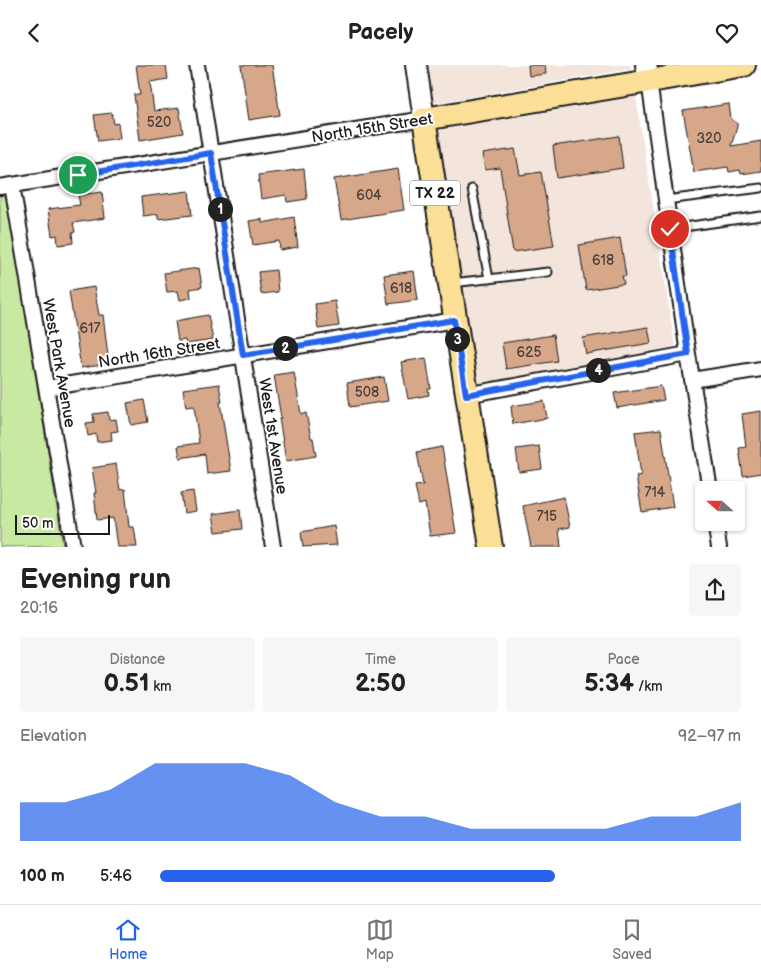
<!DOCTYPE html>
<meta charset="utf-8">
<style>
body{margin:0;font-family:"Balsamiq Sans",sans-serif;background:#f6f6f6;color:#222;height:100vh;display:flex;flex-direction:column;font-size:19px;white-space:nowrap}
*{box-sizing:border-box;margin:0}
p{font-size:16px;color:#767676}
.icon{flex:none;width:28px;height:28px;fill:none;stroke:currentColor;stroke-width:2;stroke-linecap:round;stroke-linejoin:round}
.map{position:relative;height:482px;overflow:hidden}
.side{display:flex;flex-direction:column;background:#fff;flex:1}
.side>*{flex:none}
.needle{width:32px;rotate:291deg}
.buttons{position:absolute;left:695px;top:416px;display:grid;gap:10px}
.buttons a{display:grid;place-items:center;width:50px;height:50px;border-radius:5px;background:#fff;box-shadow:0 1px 4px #0004;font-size:25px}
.scale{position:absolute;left:15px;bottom:12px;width:95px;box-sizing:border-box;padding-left:5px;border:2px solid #1c1c1c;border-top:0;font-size:14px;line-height:18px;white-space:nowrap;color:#1c1c1c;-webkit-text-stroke:4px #fff;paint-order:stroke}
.pin{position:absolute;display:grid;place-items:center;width:42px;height:42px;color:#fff;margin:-21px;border:2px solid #fff;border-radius:50%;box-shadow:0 1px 5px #0007}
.km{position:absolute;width:25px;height:25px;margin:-12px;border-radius:50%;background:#222;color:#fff;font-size:14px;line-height:25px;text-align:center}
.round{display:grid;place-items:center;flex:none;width:52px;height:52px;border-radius:5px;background:#f6f6f6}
.head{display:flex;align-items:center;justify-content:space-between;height:85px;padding:0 20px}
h1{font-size:28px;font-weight:700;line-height:38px}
.metrics{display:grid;grid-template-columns:repeat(3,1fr);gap:8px;height:85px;padding:5px 20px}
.metrics div{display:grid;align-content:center;border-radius:5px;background:#f6f6f6;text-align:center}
.metrics b{font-size:25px;font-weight:700}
.metrics small{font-size:14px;font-weight:400}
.metrics p{font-size:14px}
.chart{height:140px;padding:10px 20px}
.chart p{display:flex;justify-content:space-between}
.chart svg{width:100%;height:90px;margin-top:5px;fill:#2563eb;opacity:.7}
ul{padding:0 20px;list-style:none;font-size:16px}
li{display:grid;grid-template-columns:80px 60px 1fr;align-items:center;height:38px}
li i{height:12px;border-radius:6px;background:#2563eb}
header{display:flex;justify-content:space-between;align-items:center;height:65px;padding:0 20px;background:#fff;font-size:22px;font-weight:700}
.dock{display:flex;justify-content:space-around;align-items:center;height:70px;border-top:1px solid #e0e0e0;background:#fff;font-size:14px;color:#767676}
.dock a{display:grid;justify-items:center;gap:2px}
.dock .selected{color:#2563eb}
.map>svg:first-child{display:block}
.built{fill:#f3e5dc}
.green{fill:#c8e9a2;stroke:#72825f}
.building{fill:#d7a78a;stroke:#1c1c1c}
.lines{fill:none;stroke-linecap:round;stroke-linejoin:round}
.lane-casing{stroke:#1c1c1c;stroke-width:11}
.street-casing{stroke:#1c1c1c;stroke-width:18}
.secondary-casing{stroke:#1c1c1c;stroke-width:24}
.primary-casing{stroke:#1c1c1c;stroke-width:26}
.lane{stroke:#fff;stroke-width:7}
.street{stroke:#fff;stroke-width:14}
.secondary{stroke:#fff;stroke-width:20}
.primary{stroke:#fbdf96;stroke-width:22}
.route-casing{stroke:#fff;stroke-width:10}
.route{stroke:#2563eb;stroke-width:6}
.labels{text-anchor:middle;stroke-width:4;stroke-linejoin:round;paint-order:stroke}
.number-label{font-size:14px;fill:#4b3f38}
.shield{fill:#fff;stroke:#606060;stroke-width:1}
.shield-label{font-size:15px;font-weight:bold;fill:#1c1c1c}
.street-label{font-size:16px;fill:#1c1c1c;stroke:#fff}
</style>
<header><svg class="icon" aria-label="back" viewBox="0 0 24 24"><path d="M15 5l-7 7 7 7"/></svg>Pacely<svg class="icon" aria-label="heart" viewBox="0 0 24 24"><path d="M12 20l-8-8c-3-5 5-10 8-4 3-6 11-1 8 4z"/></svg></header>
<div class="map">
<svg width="761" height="482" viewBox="0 0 761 482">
<rect width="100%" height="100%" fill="#fff"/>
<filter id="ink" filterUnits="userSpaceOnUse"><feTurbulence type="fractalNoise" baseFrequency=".02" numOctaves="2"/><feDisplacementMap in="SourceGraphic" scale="10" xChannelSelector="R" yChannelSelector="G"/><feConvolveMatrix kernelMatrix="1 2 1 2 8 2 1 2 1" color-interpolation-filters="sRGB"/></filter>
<g filter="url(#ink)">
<path class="built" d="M423,0H630L631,4L429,39Z
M636,32L676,288L476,320L435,66Z"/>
<path class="green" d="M6,127L63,481L0,482V128Z"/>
<path class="building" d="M136,0H166L168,14L150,17L154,46L179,43L183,68L140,75L134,30H140Z
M241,0H272L280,50L249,55Z
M528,0H545L546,9L529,11Z
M729,39L731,54L737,58V62L731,81L761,76V106L741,109L740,105L729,107L728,102L694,107L683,46Z
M112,48L114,59L118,58L120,73L98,76L94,50Z
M619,71L623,103L557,113L553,81Z
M515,84L520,110L541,107L554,181L513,187L500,103L485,105L482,89Z
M304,104L307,134L287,137L286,130L261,134L258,110Z
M398,104L404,145L341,155L334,114Z
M189,126L192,150L158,154V149L143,151L141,132Z
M102,127L105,153L73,158L75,167L72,168L73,178L58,180L57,170L52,171L48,144L80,140L78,130Z
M294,152L298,182L280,185L279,176L253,180L249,156L262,154V158Z
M620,173L626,211H622L624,219L586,225L579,180Z
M199,203L202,222L190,224L191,233L180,235L178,226L167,227L164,208Z
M276,205L278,227L261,229L258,207Z
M414,206L418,235L388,239L384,210Z
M94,222L99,250H103L109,299L81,303L69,226Z
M335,236L339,261L318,264L315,239Z
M208,250L213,275L186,279L185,275L178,276L175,256Z
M648,262L651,278L586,289L583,273Z
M553,270L557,296L506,304L502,278Z
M426,293L431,324H428L429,330L408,334L401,297Z
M294,307L301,349L306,348L311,373H313L316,391L286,396L279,353H281L274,310Z
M384,312L388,336L350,342L347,318Z
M219,319L222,337H220L231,406L207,409L205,389L180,393L178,381L199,378L194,341L186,342L183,324Z
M661,321L664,335L617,343L614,328Z
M144,335L148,357L131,360L127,338Z
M544,336L547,353L513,359L511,341Z
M761,346V408L743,411L739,383L746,382L742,349Z
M108,347L109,355L116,354L118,366L111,367L112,375L97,377L96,369L88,371L86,358L94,357L93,349Z
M661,364L673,442L642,447L636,411L641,410L635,367Z
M539,381L542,404L519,407L516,384Z
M442,382L456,468L430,471L425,438L419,440L415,421L423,420L417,387Z
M116,399L120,425L125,424L129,462H134L137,482H117L113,453L97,455L94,428H96L92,403Z
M193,426L196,446L184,448L181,428Z
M564,432L570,462L559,464L561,482H531L523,441Z
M240,445L242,464L216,467L213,449Z
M334,461L337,480L303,482L301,467Z"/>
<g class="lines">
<defs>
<path id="lane" d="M472,124L489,214
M666,135L761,123
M670,164L761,151
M452,218L548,207"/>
<path id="street" d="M197,0L273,482
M649,16L688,289L710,425
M12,120L73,482
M0,122L424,54
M692,315L761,304
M47,323L455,255
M466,330L688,289
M715,458L719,482"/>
<path id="secondary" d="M416,0L424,54
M646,0L649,16"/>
<path id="primary" d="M491,482L424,54L744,0"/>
</defs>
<use href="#lane" class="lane-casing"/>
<use href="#street" class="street-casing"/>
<use href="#secondary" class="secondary-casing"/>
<use href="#primary" class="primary-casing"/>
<use href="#lane" class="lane"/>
<use href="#street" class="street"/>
<use href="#secondary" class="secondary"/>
<use href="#primary" class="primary"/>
</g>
</g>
<g class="lines" filter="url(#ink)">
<defs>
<path id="route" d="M78,110L211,88L243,290L454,255L466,330L688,289L670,164"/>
</defs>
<use href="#route" class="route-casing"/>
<use href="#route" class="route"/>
</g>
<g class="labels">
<g class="number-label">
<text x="159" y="62">520</text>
<text x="709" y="78">320</text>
<text x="369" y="135">604</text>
<text x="603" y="200">618</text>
<text x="401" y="228">618</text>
<text x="90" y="268">617</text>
<text x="529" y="292">625</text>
<text x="367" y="332">508</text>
<text x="655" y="432">714</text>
<text x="547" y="456">715</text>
</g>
<rect class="shield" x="410" y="115.5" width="50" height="25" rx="4"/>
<g class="shield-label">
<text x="435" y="133">TX 22</text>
</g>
<g class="street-label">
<text transform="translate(372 62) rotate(-9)" y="6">North 15th Street</text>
<text transform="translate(159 287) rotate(-9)" y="6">North 16th Street</text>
<text transform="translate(60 298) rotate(80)" y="6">West Park Avenue</text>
<text transform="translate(274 371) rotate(81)" y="6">West 1st Avenue</text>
</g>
</g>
</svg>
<div class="buttons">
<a><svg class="needle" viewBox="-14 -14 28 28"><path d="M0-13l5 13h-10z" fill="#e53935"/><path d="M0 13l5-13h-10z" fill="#767676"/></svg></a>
</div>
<div class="scale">50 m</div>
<div class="pin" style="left:78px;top:110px;background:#1e9e55"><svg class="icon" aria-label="arrive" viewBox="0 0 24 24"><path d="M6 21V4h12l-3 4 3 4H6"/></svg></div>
<div class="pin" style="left:670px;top:164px;background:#d93025"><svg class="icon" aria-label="check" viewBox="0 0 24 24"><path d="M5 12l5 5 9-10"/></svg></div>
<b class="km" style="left:220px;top:144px">1</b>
<b class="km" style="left:285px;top:283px">2</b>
<b class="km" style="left:457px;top:274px">3</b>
<b class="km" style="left:598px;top:305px">4</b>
</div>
<section class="side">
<div class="head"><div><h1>Evening run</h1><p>20:16</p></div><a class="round"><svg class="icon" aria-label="share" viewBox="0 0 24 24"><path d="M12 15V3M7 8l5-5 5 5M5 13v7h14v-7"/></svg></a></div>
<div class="metrics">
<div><p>Distance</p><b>0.51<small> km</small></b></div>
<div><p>Time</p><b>2:50</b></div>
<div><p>Pace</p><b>5:34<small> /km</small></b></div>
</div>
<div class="chart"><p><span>Elevation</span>92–97 m</p>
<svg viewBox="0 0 160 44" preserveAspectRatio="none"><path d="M0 44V25L10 25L20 19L30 6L40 6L50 6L60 12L70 25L80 32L90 32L100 38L110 38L120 38L130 38L140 32L150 32L160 25V44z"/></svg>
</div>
<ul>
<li><b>100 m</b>5:46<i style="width:68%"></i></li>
</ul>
</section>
<nav class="dock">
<a class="selected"><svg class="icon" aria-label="home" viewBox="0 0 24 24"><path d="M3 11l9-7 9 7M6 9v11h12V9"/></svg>Home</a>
<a><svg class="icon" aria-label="map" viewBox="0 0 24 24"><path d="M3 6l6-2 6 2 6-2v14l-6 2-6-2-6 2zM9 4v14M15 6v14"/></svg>Map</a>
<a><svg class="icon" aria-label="saved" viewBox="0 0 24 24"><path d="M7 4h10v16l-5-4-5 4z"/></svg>Saved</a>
</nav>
